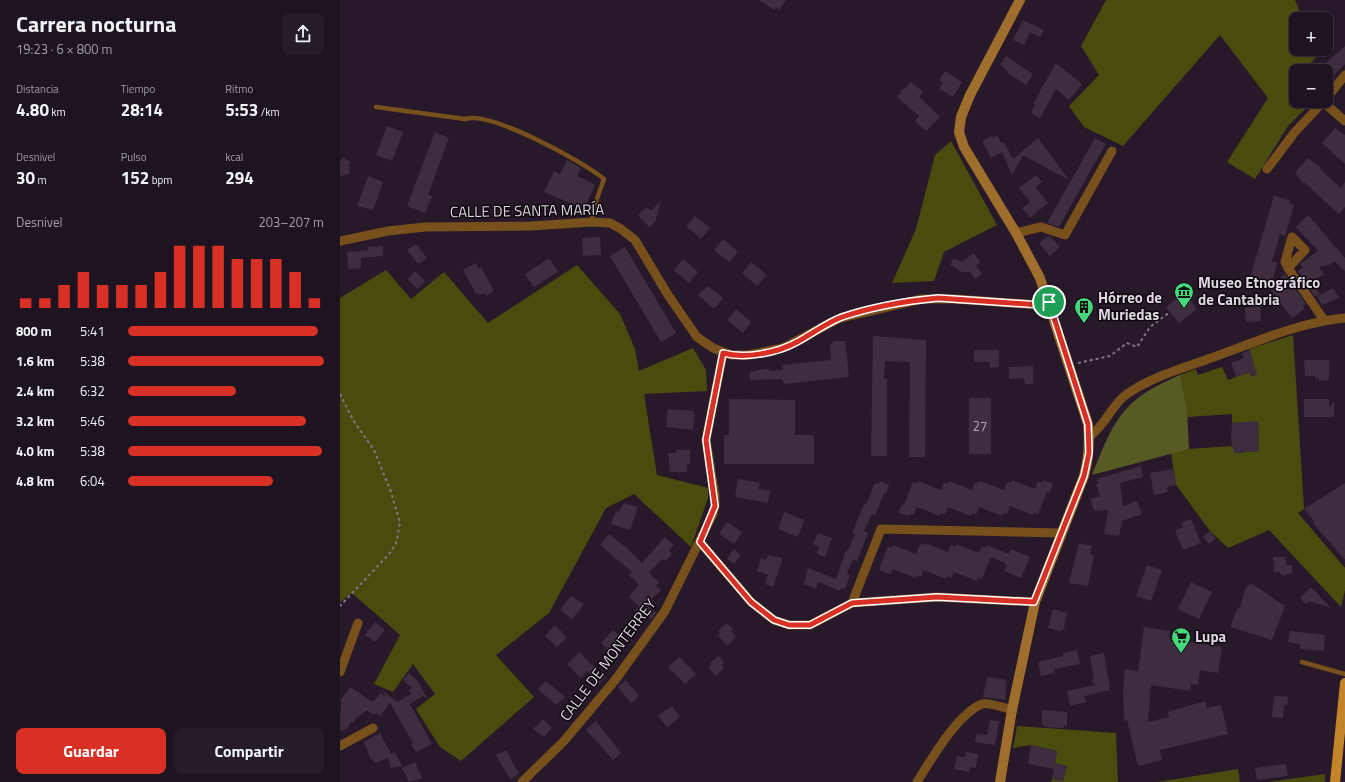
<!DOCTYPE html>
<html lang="es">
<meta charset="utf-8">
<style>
body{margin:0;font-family:"Titillium Web",sans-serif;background:#261c29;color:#f1f3f6;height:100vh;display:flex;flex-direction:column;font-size:15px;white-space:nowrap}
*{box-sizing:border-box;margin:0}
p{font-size:13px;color:#a19ea5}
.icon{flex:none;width:22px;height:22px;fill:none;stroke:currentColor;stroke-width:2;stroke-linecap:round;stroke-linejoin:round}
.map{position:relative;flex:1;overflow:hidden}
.details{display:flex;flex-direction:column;background:#1e1320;width:340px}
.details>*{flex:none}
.buttons{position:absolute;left:949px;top:12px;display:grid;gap:8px}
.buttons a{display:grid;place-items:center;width:44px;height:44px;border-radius:8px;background:#1e1320;box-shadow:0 1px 3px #0004,0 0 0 1px #3c323e;font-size:20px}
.pin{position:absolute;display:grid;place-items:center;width:34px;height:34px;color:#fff;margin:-17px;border:2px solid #fff;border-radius:50%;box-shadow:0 1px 4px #0007}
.round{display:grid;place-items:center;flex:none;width:42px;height:42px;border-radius:8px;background:#261c29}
.overview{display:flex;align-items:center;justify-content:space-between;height:68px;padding:0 16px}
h1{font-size:22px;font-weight:700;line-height:30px}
.stats{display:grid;grid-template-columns:repeat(3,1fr);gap:6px;height:68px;padding:4px 16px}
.stats div{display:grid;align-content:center}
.stats b{font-size:17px;font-weight:700}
.stats small{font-size:11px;font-weight:400}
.stats p{font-size:11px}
.chart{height:112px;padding:8px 16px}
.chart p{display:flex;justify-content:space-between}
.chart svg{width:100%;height:72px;margin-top:4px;stroke:#d93025;stroke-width:6}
.cta{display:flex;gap:8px;margin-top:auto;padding:8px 16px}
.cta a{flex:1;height:46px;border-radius:8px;background:#d93025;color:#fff;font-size:16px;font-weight:700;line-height:46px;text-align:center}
.cta a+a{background:#261c29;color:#f1f3f6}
ul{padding:0 16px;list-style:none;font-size:13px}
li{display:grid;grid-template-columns:64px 48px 1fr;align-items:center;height:30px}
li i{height:10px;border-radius:5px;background:#d93025}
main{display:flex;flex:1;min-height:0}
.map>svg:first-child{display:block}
.green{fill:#4a4c0d}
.forest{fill:#575a23}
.building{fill:#3e2d3f}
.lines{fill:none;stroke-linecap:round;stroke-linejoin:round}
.path{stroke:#827584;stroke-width:2;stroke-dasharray:3 3;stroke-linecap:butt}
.lane{stroke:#77501c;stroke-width:4.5}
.street{stroke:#77501c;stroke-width:9}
.secondary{stroke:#9f6e2d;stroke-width:10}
.primary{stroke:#c38429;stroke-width:10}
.route-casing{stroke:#fff;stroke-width:8}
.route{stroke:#d93025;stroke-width:5}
.labels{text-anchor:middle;stroke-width:3;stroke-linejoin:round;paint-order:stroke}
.number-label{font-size:13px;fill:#b7abb8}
.street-label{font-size:15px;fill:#dfd5e1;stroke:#0d070e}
.poi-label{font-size:15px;font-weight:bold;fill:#dfd5e1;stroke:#0d070e;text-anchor:start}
</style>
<main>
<section class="details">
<div class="overview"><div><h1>Carrera nocturna</h1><p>19:23 · 6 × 800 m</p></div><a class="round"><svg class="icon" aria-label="share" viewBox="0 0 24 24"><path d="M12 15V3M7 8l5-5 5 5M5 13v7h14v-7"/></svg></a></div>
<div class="stats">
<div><p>Distancia</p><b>4.80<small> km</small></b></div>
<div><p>Tiempo</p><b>28:14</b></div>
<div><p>Ritmo</p><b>5:53<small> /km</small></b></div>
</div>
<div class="stats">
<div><p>Desnivel</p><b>30<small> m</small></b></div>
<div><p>Pulso</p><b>152<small> bpm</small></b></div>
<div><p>kcal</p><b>294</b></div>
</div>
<div class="chart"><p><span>Desnivel</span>203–207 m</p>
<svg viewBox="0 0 160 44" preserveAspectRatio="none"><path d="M5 44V38M15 44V38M25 44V30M35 44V22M45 44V30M55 44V30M65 44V30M75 44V22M85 44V6M95 44V6M105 44V6M115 44V14M125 44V14M135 44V14M145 44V22M155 44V38"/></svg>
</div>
<ul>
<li><b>800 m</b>5:41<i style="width:97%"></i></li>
<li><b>1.6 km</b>5:38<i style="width:100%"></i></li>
<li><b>2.4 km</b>6:32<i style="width:55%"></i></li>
<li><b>3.2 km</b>5:46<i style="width:91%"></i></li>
<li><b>4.0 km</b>5:38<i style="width:99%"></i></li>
<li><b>4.8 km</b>6:04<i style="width:74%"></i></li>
</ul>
<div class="cta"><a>Guardar</a><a>Compartir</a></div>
</section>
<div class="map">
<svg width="1005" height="782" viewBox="0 0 1005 782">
<rect width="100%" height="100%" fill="#28192a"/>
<path class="green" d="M766,0H955L963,19H956V49H977L979,54L963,71H956V79L954,81L956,84V101H973L948,126L915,179L887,162L928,98L880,35L783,146L744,127L729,106L759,75L741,46Z
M611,141L657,225L604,252L594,281L552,283L576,229L595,155Z
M237,265L280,314L295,349L299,371L353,348L366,370L367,391L304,394L317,475L368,488V498L351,547L294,494L266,508L209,613L156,655L194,697L121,761L100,747L76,709L95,694L73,664L53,692L34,684L60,635L12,593L0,602V298L46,270L71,299L104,272L148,323Z
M953,335L964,509L958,513L1005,568V590L1001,607L929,530L888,548L870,531L836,485L831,453L848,449L893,446L895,453L919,451V447L918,422L892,423V414L847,417L840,375L856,369L858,375L882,367L888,380L915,370L909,349Z
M677,726L776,733L778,782H711L712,779L723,781L727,766L715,763L717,751L691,745L673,748Z
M898,769L900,782H818Z
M985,774V782H928Z"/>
<path class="forest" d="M840,375L847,411L849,449L752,475C775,419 781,400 840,375Z"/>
<path class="building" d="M419,0H446L439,10L436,7L434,10Z
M683,20L704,30L700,37L690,32L684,45L673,40Z
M1005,46V64L986,83V71H977Z
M666,56L693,74L686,85L668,73V72L660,64Z
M716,63L742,84L729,100L716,89L700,118L691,113L695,105L693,104Z
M605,71L622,82L613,97L599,89L603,82L599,80Z
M571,82L583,92L579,97L600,117L586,131L575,121L579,116L557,97L562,92L561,90L564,89Z
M47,126L63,132L52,161L36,155Z
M995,128L1005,135V164L982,143Z
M95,132L109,138L88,195L92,196L85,213L67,206Z
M657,135L661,143L664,142L673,159L698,138L729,180L683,155L672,175L662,152L651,158L642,141L652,136L653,138Z
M755,138L766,144L748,175L719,227L707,223Z
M3,157L10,162L9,165L10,174L0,176V162Z
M968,158L981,168L980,169L1001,188L1005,182V207L999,214L996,210L995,211L964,182L963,183L955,173Z
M227,160L241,168L237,176L255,185L244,209L204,192L214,171L220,174Z
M696,175L702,182L695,187L708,203L690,218L682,208L690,202L679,188Z
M28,176L43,182L33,210L17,206Z
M934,196L949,200V203L954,205L945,236L940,234L936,248L932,261L937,263L931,285L945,274L966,304L963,306L964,309L952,318L924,281L910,277Z
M321,201L315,222L309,227L298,215L307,207L311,211Z
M968,215L1005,258V271L994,261L989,265L979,267L984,274L972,282L980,294L975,297L958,271L963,268L960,264L961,263L978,251L956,227Z
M355,216L370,228L361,239L346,226Z
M708,236L711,237L720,247L710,256L699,243Z
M260,237L261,255L243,256L242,238Z
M383,239L398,252L389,262L374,250Z
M76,244L87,258L78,264L67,250Z
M43,246V256L21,258V268L8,269L7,252L28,250V247Z
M285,247L336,333L321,342L270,256Z
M634,253L640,262L636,266L642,274L635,279L630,272H622L610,265L614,258L622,262Z
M209,258L218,272L194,287L185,274Z
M343,259L358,272L349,283L334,270Z
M411,262L427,275L417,286L402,273Z
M136,263L139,269L141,267L154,291L146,296L144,293L139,295L138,293L136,294L123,270Z
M75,271L85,281L78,289L67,279Z
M368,286L383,298L374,309L358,295Z
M993,288L999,298L982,305L977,297Z
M844,292L857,309L839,323L826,307Z
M920,306L921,321L906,322L905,308Z
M396,309L411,322L403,333L387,320Z
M533,336L586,340L585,457H569L570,362L545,361L544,379H547V456H531Z
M493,341H505L509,377L444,384L442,379L410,380V372L424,369H428L431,371L443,370L442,365L491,360L490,344L493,343Z
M634,350H659V367L650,368V362H634Z
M910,350L917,375L911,377L909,372L896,377L891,363L904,358L902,353Z
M964,360H989V380L979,381V378H975V376H965Z
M693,366V384H685L684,378L669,379V367Z
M629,398H651V454H629Z
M389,399L455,400V435H474V464H384V435H389Z
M964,399H989V408L994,401V417H964Z
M328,409L354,411L355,424L353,423V430L326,427Z
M918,421L919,451L894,453L891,440L892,423Z
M336,450H350V464H347V472H330L328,453H336Z
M801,466L803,477L780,483L783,506L797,501L802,514L782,521L779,536L764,534L768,510L754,511L750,499L760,496L756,484L759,483L757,479Z
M833,469L836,485L827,487L828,492L814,495L810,473Z
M398,479L420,483L418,489L430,491L428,503L395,497Z
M672,480L695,489L698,481L702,483L703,480L713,484L709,493L707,492L698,514L694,513L693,515L670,506L667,514L663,513L662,516L639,507L636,515L632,513L631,516L608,507L605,515L601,513L600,516L577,507L573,515L570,514L568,516L559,513L562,504L564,505L573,482L577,484L578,481L601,490L604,482L608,484L609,481L632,490L635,482L639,483L640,481L664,490L667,482L671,483Z
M540,481L549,485L546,494L544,493L535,516L532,514L524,531L528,533L517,561L513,559L507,573L510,575L505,589L501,588L500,591L478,582L476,589L464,584L468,568L496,579L506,550L508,551L515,534L512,533L524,504L526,505L535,483L539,484Z
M1005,483V560L973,523L975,522L964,509Z
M284,503L298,507L290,530L271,524L276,511L279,512Z
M444,512L464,520L458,537L438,529Z
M851,519L861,543L843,550L835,531L843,527L841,523Z
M387,522L402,532L394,544L379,534Z
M870,531L876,538L869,544L863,537Z
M478,533L492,538L485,557L477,554L479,547L473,544Z
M269,534L289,550L302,563L325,537L334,545L329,550L332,554L326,561L323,559L320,561L309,573L319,582L316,586L321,590L307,604L316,613L311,620L307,616L305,618L295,610L299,606L289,597L299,585L289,575L292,572L260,545Z
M585,543L608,552L611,545L615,547L616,544L639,553L642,546L646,548L647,545L669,554L671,549L690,557L681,578L664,571L667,566L665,565V563L651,557L642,579L638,578L637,581L614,572L611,578L607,576L606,579L583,570L581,577L577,575L576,578L553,569L550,574L539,570L548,546L552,548L553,545L576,554L580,544L584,545Z
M739,543L752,546L750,554L754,555L748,586L729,583Z
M394,549L401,555L394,564L387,559Z
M428,555L443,558L433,587L425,584L428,575L417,571L421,558L426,560Z
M933,557H946V565H952V573L943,576L939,572H934Z
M807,565L822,570L811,601L796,596Z
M851,582L872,592L859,619L838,609Z
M912,584L945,606L932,640L890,627L898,607L900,608L905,590L908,585Z
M971,587L991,608L969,601L966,604L960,598Z
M231,596L244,604L232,619L220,610Z
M713,609L727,613L724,626L725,628L720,631L708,628Z
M35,622L45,630L35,642L25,635Z
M387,623L393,629L391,631L396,637L387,646L378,635L380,633L378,631Z
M215,625L227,637L217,647L205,636Z
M804,627L830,631L829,639L882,647L878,673L860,670L858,685L851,684L850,691L811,685L808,722L829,717L828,712L865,701L867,708L881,705L888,734L820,750L822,760L798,766L787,720L784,721L783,689L785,669L798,671Z
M273,630L281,637L269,649H267L261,643Z
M950,631L985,635L984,651L960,649V644L948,642Z
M737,650L740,664L714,669L715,673L701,676L698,662L723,656V653Z
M239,652L265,678L260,683L247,671L241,678L227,664Z
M764,653L770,690L744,696L746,702L730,706L727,691L755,685L751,680L754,679L750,656Z
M378,656L384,662L382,665L384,668L376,676L369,668L371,666L370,664Z
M339,657L356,674L345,684L328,667Z
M69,673L77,680L88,699L83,696L70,704L92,744L76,752L71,744L73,743L50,703L40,716L35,713L34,715L27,710L16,718L13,723L11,722L7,729L0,731L1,700L10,687L33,702L41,693L46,697L43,691L57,702L71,694L69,690L72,688L63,680Z
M647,677L667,680L665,700L643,697Z
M286,680L299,696L291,703L278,687Z
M206,681L225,697L216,705L198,689Z
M934,696L948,697L947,705H944L943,718L932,717Z
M332,706L340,717L327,727L318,716Z
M702,710L727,712V726H724V728L704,727V725H702Z
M203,719L212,728L204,737L193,729Z
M650,720L659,721L655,745L635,742L636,734L647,735Z
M256,721L281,753L273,760L246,730Z
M40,733L51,754L55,752L62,766L51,768L48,758L35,763L33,759L31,760L24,742Z
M691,745L717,751L715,763L727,766L723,782L712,779L714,769L688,764Z
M166,750L179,774L170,779L156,755Z
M626,752L638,754L636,768L630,767L629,772L614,769L617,756L625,757Z
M75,762L82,778L69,782L62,768Z
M946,764L948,776L917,780L915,768Z"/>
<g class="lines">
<path class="path" d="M738,363L770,356L787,343L797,347L810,327L830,312
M0,394L13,420L34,450L51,492L60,523L56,543L50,553L0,606"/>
<path class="lane" d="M36,107L125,119C151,111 242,161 264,179L254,207L252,222
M962,662L1005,674"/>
<path class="street" d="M986,99L1005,75
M982,101L1005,121
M927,169L954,133L984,101
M676,233L701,227L725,235L772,151
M0,241L48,231L85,227L190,226L252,222L270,223L281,229L295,240L328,295L357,337L373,348L391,355H408L443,348L500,318L582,299H615L700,305L709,302
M948,268L965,250L952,237L945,262L948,268L984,320
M749,437C766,425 772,404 787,394C813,376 844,368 874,357C916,342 960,322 1005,318
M360,542L411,602L434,620L449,625H470L512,603L597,597L695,602
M512,603L541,529L721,533
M0,672L18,623
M0,746L33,728
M182,782L224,741L276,679L325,611L373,514L375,506V496L366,440L383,353
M577,782C591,760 617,714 642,704C647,702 666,708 672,710"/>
<path class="secondary" d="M660,782L672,710L695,602L744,476C749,458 750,443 748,424L700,278L676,233L624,147L619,132L621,117L630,95L680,0"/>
<path class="primary" d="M995,782L1005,683"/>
</g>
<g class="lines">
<defs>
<path id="route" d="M598,298L700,305L709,302L748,424L749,453L744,476L694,602L597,597L512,603L470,625H449L434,620L411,602L360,542L375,506L366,440L383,353C405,359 437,353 457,342C472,334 486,323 502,317C532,307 566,301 598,298Z"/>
</defs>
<use href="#route" class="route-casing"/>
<use href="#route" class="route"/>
</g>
<defs>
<symbol id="museum-pin" viewBox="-11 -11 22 30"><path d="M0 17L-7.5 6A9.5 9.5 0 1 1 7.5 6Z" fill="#45d77a" stroke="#0d070e"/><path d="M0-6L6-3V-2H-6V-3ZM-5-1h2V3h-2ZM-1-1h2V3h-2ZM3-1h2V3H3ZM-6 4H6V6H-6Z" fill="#111"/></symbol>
<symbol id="building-pin" viewBox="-11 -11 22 30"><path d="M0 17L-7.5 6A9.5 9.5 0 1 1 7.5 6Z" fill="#45d77a" stroke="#0d070e"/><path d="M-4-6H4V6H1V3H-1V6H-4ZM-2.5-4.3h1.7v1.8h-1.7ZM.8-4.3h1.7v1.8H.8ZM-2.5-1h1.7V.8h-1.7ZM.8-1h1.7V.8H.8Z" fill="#111"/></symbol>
<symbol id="supermarket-pin" viewBox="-11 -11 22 30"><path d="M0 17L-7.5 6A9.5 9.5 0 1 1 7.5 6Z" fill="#45d77a" stroke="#0d070e"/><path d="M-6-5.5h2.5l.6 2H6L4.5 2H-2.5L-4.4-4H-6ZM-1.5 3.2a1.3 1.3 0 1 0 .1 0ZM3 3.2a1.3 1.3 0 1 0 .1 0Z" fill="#111"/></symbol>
</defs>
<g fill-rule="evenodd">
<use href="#museum-pin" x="833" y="281" width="22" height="30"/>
<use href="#building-pin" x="733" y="296" width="22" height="30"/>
<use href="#supermarket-pin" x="830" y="626" width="22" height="30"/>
</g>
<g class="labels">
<g class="number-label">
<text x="640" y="431">27</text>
</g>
<g class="street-label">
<text transform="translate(187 211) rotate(-1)" y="5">CALLE DE SANTA MARÍA</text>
<text transform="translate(268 660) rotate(-53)" y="5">CALLE DE MONTERREY</text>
</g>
<g class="poi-label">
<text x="858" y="288">Museo Etnográfico<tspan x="858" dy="17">de Cantabria</tspan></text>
<text x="758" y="303">Hórreo de<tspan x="758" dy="17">Muriedas</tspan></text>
<text x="855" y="642">Lupa</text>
</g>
</g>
</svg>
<div class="buttons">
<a>+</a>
<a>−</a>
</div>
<div class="pin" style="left:709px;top:302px;background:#1e9e55"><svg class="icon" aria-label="arrive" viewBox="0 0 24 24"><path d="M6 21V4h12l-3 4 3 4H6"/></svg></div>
</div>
</main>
